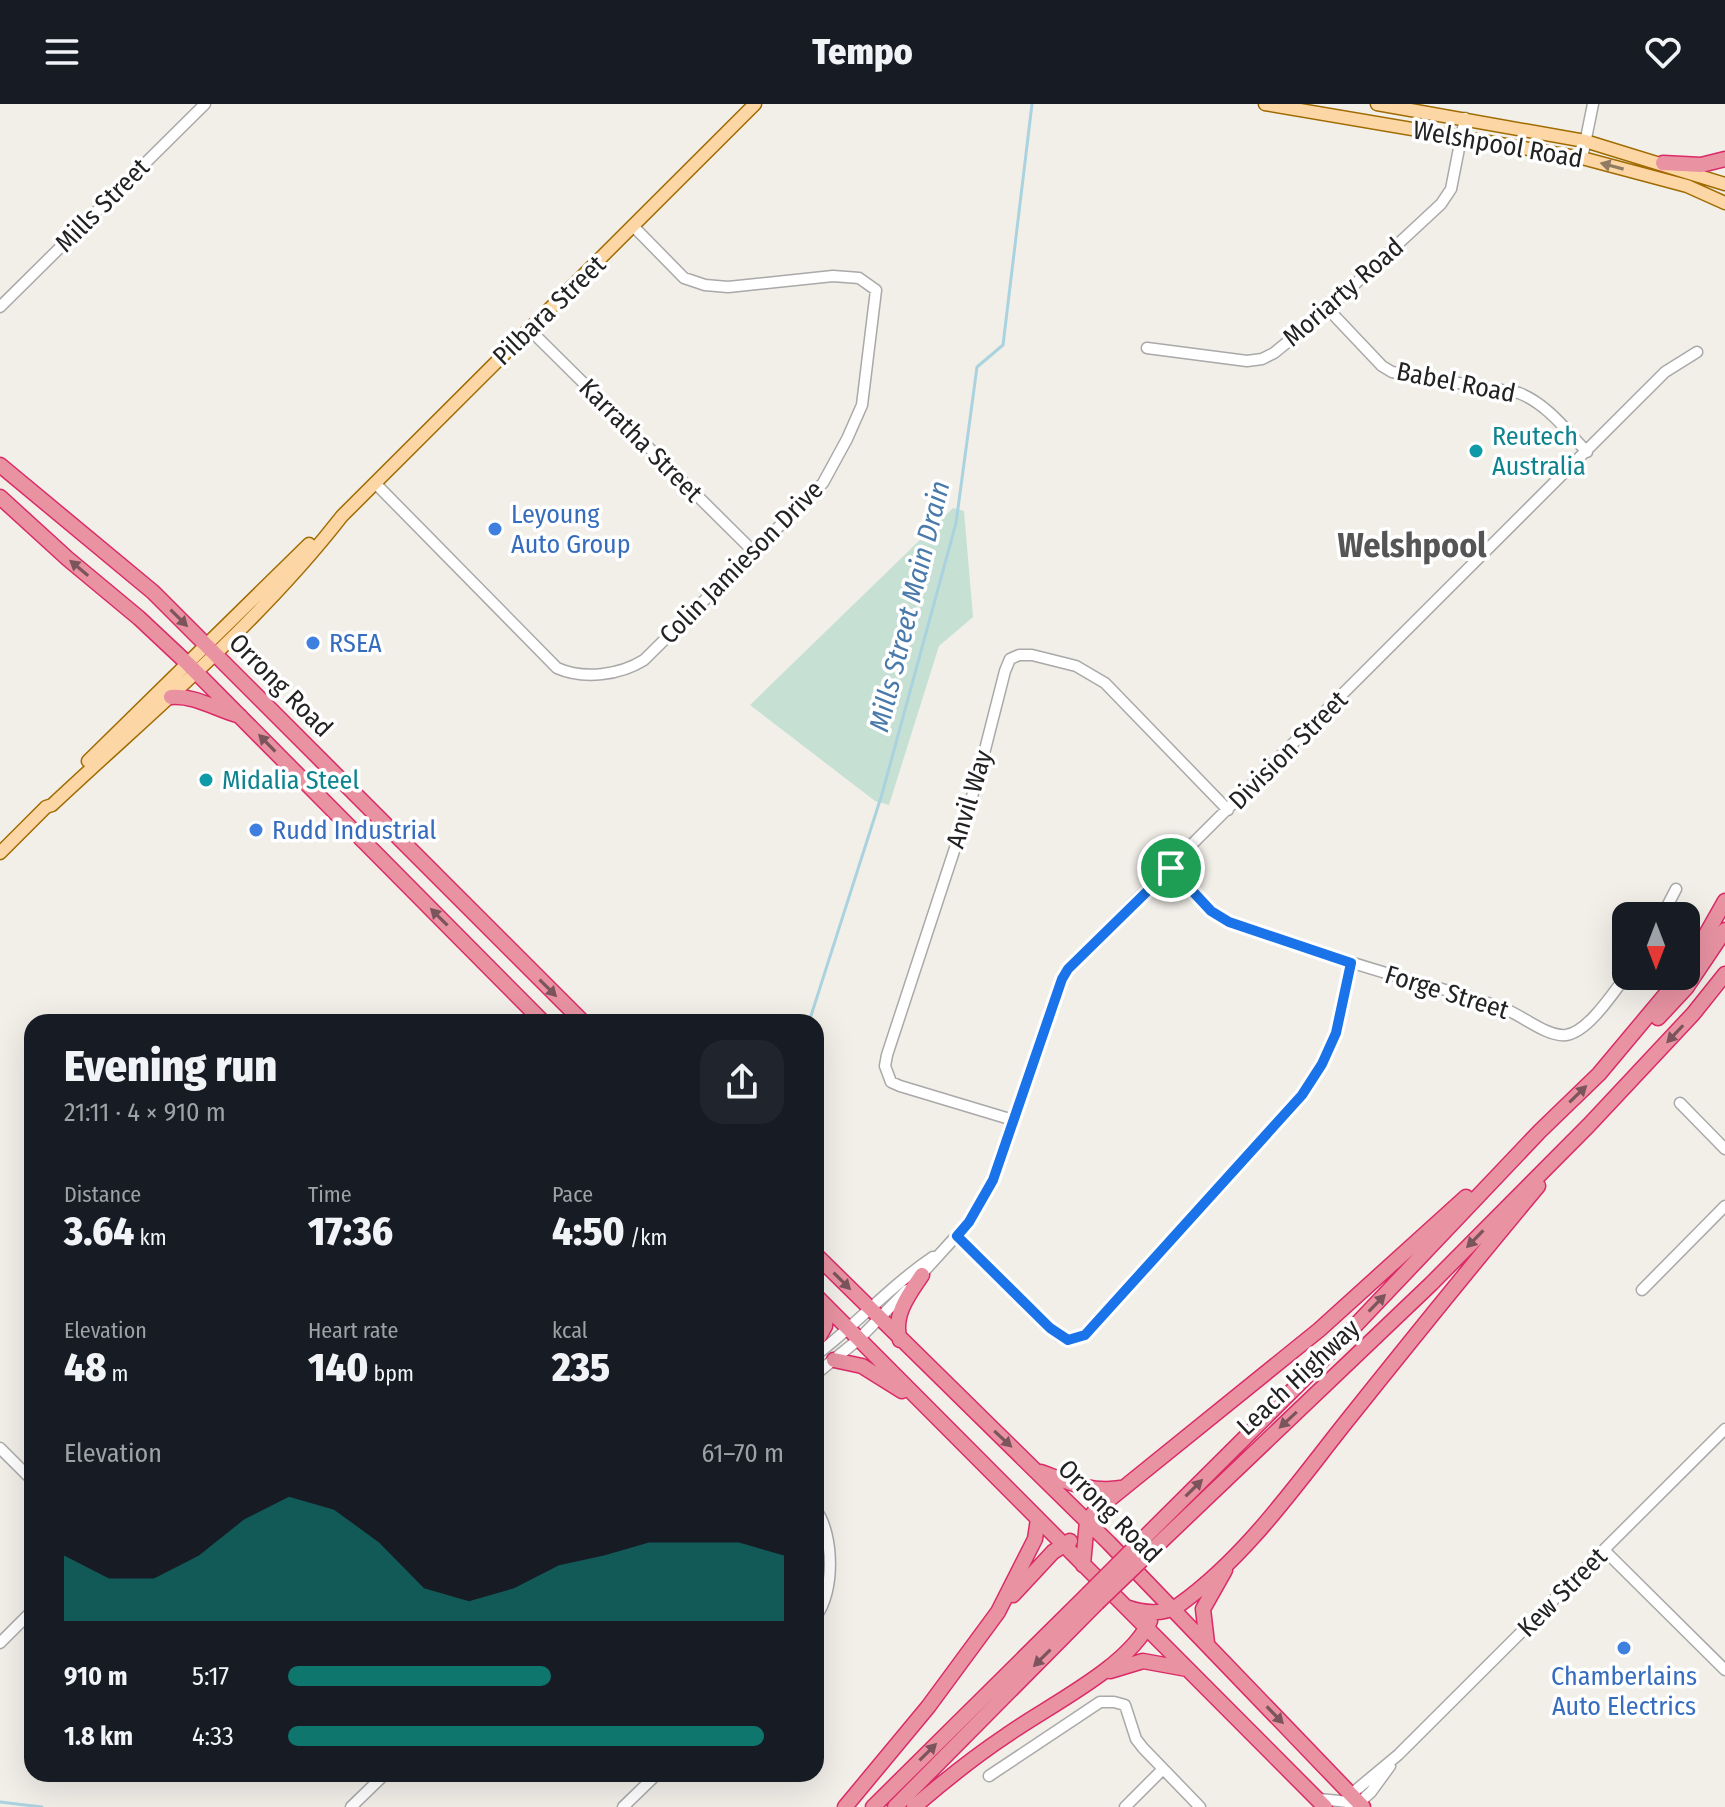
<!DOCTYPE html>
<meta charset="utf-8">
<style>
body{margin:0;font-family:"Fira Sans Condensed",sans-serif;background:#20242c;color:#f1f3f6;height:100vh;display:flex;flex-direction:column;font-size:30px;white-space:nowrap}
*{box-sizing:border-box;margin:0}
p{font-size:26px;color:#9ea1a6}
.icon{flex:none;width:44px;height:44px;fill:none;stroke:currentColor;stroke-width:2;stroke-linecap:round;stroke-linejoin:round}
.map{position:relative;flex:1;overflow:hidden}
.details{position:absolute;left:24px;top:910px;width:800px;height:768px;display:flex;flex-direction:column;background:#171b24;border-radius:24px;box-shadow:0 8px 32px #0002}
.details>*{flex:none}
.needle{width:52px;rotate:180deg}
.controls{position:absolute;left:1612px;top:798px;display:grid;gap:16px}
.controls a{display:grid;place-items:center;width:88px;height:88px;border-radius:16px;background:#171b24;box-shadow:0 8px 32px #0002;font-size:40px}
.pin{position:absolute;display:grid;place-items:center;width:68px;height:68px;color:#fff;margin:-34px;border:4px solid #fff;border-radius:50%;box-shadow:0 2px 8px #0007}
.round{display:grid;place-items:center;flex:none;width:84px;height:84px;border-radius:24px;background:#20242c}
.headline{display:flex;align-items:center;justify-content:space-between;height:136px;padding:0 40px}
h1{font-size:44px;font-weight:800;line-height:60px}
.figures{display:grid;grid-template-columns:repeat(3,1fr);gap:12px;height:136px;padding:8px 40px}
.figures div{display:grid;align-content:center}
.figures b{font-size:40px;font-weight:800}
.figures small{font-size:22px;font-weight:400}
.figures p{font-size:22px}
.chart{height:224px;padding:16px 40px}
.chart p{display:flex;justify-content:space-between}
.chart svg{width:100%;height:144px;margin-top:8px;fill:#0f766e;opacity:.7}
ul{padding:0 40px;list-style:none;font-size:26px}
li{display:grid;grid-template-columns:128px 96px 1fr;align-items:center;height:60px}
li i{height:20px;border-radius:10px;background:#0f766e}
header{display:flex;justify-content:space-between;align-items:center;height:104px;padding:0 40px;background:#171b24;font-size:36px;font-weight:800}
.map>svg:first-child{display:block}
.wetland{fill:#c6e0d4}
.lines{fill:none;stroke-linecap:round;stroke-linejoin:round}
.stream{stroke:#aad3df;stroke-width:3}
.minor-casing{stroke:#a9a9a9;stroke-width:13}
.major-casing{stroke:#a06b00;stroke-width:15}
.highway-casing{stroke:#dc2a67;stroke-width:17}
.minor{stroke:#fff;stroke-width:10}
.major{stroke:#fcd6a4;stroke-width:12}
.highway{stroke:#e892a2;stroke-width:14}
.highway-bridge-casing{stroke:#dc2a67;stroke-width:17;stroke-linecap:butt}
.highway-bridge{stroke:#e892a2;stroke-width:14}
.oneway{fill:#8f7c63}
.oneway2{fill:#7b545c}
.route-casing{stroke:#fff;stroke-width:16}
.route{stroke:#1a73e8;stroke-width:10}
.culture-dot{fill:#0f9aa8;stroke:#fff;stroke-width:3}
.shop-dot{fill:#3f7fe0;stroke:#fff;stroke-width:3}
.labels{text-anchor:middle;stroke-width:7;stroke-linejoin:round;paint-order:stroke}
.street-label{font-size:26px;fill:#222;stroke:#fff}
.culture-label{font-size:26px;fill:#0d838f;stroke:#fff;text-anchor:start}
.shop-label{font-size:26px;fill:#366cbe;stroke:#fff;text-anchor:start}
.water-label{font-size:28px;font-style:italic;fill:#4a7aab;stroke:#fff}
.district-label{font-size:34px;font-weight:bold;fill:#555;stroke:#fff}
</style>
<header><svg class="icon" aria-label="menu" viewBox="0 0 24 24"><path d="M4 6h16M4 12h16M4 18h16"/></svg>Tempo<svg class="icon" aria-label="heart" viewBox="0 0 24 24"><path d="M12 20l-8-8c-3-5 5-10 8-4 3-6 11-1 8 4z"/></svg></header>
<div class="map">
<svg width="1725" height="1703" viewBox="0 0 1725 1703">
<rect width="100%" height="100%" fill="#f2efe9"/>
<path class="wetland" d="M953,404L964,407L973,513L939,542L889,701L875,697L750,601Z"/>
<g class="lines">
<path class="stream" d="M809,918L882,690L956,419L977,263L1003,241L1032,0
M0,1698L42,1703"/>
<defs>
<path id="minor" d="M1582,54L1593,0
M0,203L205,0
M1328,205L1382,262L1392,268L1519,289C1547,300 1566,326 1587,348
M530,226L753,447
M1147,244L1247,257L1262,255L1274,249L1328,205L1441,100L1451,85L1465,14
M375,379L557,564C584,576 620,571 644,556L823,379L847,335L862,301L876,186L859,174L833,172L728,183L705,181L684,174L634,123
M1171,764L1211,807L1229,818C1285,838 1342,856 1399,873C1434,883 1470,892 1505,905C1523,912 1547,933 1566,931C1588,928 1613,889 1626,872
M1662,812L1676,785
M1680,999L1725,1045
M1013,1016L900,982L891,978L885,962L887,951L977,677L1005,567L1010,555L1019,551H1032L1076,562L1105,579L1228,706
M957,1132L1059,1232L1068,1236L1085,1231L1302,991L1322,960L1336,929L1351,859
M918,1174L969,1118L993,1076L1062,875L1077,855L1665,268L1697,248
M1642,1186L1725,1102
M816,1251C857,1220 890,1182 933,1153
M816,1270L859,1235L907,1186
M0,1344L32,1376
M816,1406C834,1430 835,1488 816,1512
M1604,1446L1725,1566
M0,1539L32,1507
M989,1672L1100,1598H1114L1125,1601L1136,1635L1143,1644L1200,1703
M1319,1695L1359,1699L1371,1688L1390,1662
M351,1703L385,1670
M623,1703L657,1670
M1125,1703L1162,1666
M1350,1703V1691L1398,1651L1725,1325"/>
<path id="major" d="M1265,0L1582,54L1687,82L1725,99
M1377,0L1585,37L1725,80
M88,657L309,440
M0,749L46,703L52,701C151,608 258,520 342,412L755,0"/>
<path id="highway" d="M1663,59L1701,61L1725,55
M0,361L153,488L583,918
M0,393L68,455L139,514L187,559L543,918
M171,593C195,591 217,606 240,612
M1686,866L1725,797
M1658,914L1686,884L1725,826
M816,1151L1109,1439L1363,1703
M816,1192L1325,1703
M900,1236C892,1212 909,1190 922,1171
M816,1238L825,1222L827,1203
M834,1256L862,1262L902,1287
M1041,1368C1068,1378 1091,1389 1121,1384
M1139,1439L1314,1265L1540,1027L1599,970L1681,872
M1149,1449L1431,1180L1589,1021L1693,910L1725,870
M1083,1461L1087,1417L1095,1407L1319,1226L1466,1093
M1013,1491L1053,1448L1070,1437
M1126,1503C1143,1509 1163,1511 1179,1501C1246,1453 1295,1382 1346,1318C1409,1239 1473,1160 1538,1082
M1207,1539L1203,1505L1225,1466
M1110,1567L1143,1557L1187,1565
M845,1703L928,1603L998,1508L1035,1435L1038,1415
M873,1703L1088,1490
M895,1703L1097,1499
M914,1703C944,1677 974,1653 1007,1631C1049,1601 1128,1564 1150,1517"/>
</defs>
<use href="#minor" class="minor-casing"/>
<use href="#major" class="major-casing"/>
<use href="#highway" class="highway-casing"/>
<use href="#minor" class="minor"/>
<use href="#major" class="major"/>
<use href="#highway" class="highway"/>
<defs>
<path id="highway-bridge" d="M1088,1490L1139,1439
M1097,1499L1149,1449"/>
</defs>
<use href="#highway-bridge" class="highway-bridge-casing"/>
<use href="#highway-bridge" class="highway-bridge"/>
</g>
<defs><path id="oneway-solid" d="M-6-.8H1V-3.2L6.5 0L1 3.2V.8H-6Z" transform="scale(2)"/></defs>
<use class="oneway" href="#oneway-solid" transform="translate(1612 62) rotate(-165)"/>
<g class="oneway2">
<use href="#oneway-solid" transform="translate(79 464) rotate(-140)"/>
<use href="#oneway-solid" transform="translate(179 514) rotate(45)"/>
<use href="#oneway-solid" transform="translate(267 639) rotate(-134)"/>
<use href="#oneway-solid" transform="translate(439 813) rotate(-135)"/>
<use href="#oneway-solid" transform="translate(548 884) rotate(45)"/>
<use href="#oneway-solid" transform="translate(1675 930) rotate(133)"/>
<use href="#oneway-solid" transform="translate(1578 990) rotate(-44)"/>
<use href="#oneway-solid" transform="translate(1475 1135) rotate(134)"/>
<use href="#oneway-solid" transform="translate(842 1177) rotate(45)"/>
<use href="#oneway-solid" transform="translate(1377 1199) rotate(-46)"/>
<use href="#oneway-solid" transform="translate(1288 1316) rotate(137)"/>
<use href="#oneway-solid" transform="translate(1003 1335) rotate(43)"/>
<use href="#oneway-solid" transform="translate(1194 1384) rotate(-45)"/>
<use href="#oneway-solid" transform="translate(1042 1554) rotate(135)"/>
<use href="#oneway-solid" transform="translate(1275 1611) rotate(46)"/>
<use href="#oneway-solid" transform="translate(928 1648) rotate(-45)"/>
</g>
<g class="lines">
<defs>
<path id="route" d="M1171,764L1211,807L1229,818L1351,859L1336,929L1322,960L1302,991L1085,1231L1068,1236L1050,1224L957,1132L969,1118L993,1076L1062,875L1068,865Z"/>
</defs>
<use href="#route" class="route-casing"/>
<use href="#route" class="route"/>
</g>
<g class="culture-dot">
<circle cx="1476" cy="347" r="8"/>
<circle cx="206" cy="676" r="8"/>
</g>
<g class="shop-dot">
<circle cx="495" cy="425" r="8"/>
<circle cx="313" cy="539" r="8"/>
<circle cx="256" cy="726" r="8"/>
<circle cx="1624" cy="1544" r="8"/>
</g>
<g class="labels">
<g class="street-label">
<text transform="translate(1498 40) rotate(10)" y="9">Welshpool Road</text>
<text transform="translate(102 101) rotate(-45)" y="9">Mills Street</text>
<text transform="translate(1343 188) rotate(-41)" y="9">Moriarty Road</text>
<text transform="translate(549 206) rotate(-44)" y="9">Pilbara Street</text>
<text transform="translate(1456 278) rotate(11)" y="9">Babel Road</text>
<text transform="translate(641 336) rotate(45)" y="9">Karratha Street</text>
<text transform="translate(741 458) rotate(-45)" y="9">Colin Jamieson Drive</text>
<text transform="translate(281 581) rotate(45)" y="9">Orrong Road</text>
<text transform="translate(1288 646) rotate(-45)" y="9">Division Street</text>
<text transform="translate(969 695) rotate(-73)" y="9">Anvil Way</text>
<text transform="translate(1447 888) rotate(17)" y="9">Forge Street</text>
<text transform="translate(1298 1273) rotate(-43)" y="9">Leach Highway</text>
<text transform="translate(1110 1407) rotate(45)" y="9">Orrong Road</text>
<text transform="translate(1562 1488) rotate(-45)" y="9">Kew Street</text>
</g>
<g class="culture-label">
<text x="1492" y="341">Reutech<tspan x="1492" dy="30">Australia</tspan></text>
<text x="222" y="685">Midalia Steel</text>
</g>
<g class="shop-label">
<text x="511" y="419">Leyoung<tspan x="511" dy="30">Auto Group</tspan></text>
<text x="329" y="548">RSEA</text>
<text x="272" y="735">Rudd Industrial</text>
<text x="1624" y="1581" text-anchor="middle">Chamberlains<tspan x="1624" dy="30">Auto Electrics</tspan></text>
</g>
<g class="water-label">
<text transform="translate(909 502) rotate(-76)" y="10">Mills Street Main Drain</text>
</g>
<g class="district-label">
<text x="1412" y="453">Welshpool</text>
</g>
</g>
</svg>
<div class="controls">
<a><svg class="needle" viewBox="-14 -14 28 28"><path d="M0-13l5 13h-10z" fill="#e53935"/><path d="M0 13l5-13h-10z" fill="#9ea1a6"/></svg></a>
</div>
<div class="pin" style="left:1171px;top:764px;background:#1e9e55"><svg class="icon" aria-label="arrive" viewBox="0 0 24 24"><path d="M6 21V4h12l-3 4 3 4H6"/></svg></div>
<section class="details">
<div class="headline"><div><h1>Evening run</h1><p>21:11 · 4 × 910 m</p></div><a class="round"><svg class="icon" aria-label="share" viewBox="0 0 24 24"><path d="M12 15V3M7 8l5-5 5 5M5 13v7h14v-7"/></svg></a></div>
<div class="figures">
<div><p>Distance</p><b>3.64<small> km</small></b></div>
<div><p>Time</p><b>17:36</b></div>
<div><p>Pace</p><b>4:50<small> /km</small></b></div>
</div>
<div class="figures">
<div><p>Elevation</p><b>48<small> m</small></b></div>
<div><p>Heart rate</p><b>140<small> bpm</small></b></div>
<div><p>kcal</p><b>235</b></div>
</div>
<div class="chart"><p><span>Elevation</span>61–70 m</p>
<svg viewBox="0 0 160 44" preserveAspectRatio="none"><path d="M0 44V24L10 31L20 31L30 24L40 13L50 6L60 10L70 20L80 34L90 38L100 34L110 27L120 24L130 20L140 20L150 20L160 24V44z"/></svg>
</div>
<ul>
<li><b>910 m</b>5:17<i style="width:53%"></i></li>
<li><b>1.8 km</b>4:33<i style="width:96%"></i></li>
</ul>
</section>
</div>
